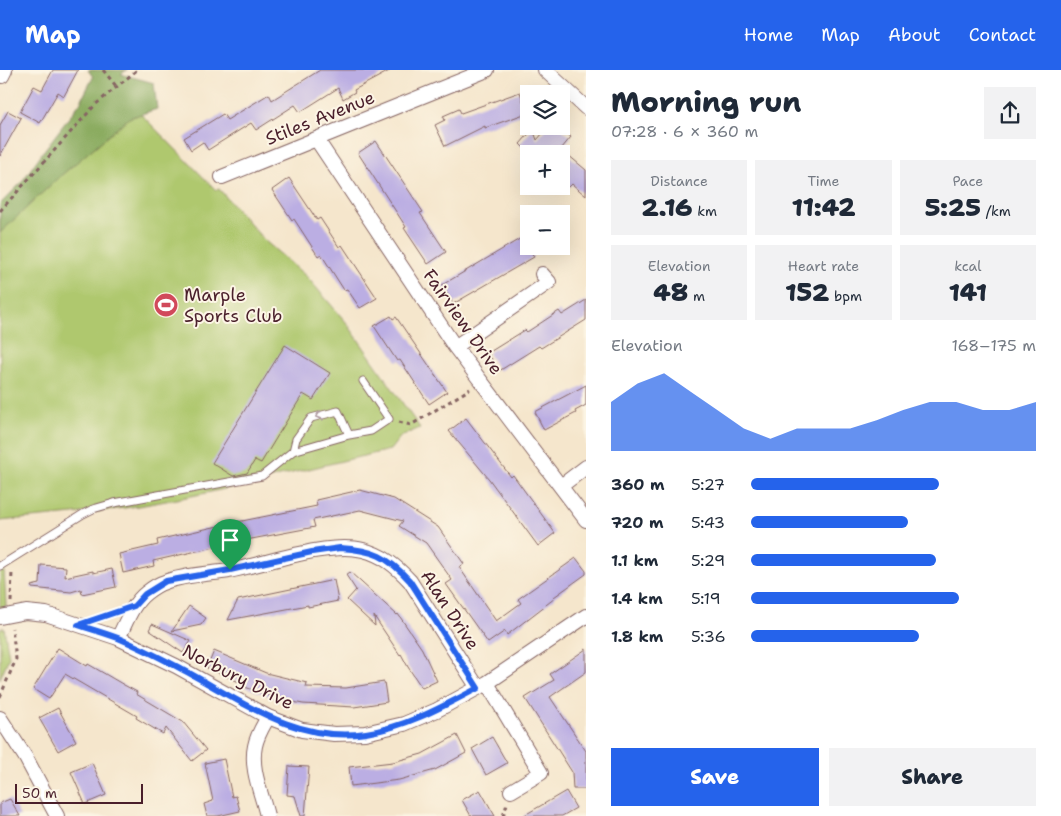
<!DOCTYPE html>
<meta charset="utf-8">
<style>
body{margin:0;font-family:"Shantell Sans",sans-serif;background:#f2f2f3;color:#1f2937;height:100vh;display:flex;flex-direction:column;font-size:19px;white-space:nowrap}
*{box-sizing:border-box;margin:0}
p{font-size:16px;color:#747a83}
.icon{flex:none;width:28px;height:28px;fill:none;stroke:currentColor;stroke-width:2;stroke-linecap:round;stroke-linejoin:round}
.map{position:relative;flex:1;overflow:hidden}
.sheet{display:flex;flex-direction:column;background:#fff;width:475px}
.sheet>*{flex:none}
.tools{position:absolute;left:520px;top:15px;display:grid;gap:10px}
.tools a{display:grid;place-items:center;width:50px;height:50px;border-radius:0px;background:#fff;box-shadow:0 5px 20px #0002;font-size:25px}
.scale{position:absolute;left:15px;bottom:12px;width:128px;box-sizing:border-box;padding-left:5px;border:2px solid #4a1f2b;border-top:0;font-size:14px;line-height:18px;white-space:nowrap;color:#4a1f2b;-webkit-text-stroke:4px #fcf5e5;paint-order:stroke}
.pin{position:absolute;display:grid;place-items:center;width:42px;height:42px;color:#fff;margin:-51px -21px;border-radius:50% 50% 50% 0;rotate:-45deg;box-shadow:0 0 5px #0007}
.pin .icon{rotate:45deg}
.round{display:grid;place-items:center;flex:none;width:52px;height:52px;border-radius:0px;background:#f2f2f3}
.headline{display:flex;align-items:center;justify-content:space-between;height:85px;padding:0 25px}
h1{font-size:28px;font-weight:800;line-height:38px}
.stats{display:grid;grid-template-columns:repeat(3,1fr);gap:8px;height:85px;padding:5px 25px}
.stats div{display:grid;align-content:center;border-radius:0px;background:#f2f2f3;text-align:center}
.stats b{font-size:25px;font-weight:800}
.stats small{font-size:14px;font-weight:400}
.stats p{font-size:14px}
.chart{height:140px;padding:10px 25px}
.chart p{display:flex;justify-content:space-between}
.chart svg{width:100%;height:90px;margin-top:5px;fill:#2563eb;opacity:.7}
.button{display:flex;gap:10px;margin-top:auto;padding:10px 25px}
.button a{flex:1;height:58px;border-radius:0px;background:#2563eb;color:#fff;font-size:20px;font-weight:800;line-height:58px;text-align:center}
.button a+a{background:#f2f2f3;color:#1f2937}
ul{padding:0 25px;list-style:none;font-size:16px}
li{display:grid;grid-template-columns:80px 60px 1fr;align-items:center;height:38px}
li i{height:12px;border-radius:6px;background:#2563eb}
header{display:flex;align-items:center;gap:30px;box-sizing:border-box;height:70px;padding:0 25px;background:#2563eb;color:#fff}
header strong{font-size:24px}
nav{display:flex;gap:28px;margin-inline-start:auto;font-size:18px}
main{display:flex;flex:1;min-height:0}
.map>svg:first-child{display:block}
.green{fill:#afc86e;stroke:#7c744c}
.forest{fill:#8bac61;stroke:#6a6646}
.building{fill:#bbaee3}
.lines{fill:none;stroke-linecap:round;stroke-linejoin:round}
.lane-casing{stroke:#866563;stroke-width:9}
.street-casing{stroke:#866563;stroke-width:16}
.path{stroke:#866563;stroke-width:3;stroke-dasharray:4 4;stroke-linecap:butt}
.lane{stroke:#fff;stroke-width:7}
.street{stroke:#fff;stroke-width:14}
.oneway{stroke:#ae9aa0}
.route-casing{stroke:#fff;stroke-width:10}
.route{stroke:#2563eb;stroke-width:6}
.labels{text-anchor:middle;stroke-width:4;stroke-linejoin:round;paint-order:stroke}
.street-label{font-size:18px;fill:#4a1f2b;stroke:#fcf5e5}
.poi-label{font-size:18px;fill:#4a1f2b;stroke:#fcf5e5;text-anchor:start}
</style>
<header>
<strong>Map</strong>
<nav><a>Home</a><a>Map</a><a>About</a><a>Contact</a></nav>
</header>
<main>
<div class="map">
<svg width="586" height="746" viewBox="0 0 586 746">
<rect width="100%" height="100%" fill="#fcf5e5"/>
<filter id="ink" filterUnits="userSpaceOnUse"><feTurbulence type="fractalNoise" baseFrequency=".02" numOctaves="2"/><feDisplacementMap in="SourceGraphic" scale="10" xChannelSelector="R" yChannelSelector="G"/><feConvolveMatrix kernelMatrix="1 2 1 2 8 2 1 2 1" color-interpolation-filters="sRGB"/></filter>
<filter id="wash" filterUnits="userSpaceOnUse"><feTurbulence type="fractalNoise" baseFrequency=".0096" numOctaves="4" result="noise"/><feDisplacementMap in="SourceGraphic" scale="20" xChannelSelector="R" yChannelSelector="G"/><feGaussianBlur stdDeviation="1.12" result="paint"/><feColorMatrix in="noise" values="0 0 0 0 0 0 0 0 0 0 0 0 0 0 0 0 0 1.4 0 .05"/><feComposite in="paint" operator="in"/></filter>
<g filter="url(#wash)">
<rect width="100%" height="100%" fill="#f5e6cc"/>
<path class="green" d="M123,26L216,120L219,119L264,170L307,207L346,252L420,358L401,366L390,380C308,398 227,421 144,435C96,443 48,446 0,451V145Z
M4,500L6,536L0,538V503Z
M4,557L9,587L0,609V559Z"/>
<path class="forest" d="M88,0H127L121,4L154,13L157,39L129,48L57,109L0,163V134L21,113L42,83L80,33L93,7Z"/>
<g id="blocks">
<path class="building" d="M53,0H78L64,26L58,22L40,53L20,42L34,16L42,20Z
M320,0H391L354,20L355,22L343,29L338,18L300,42L295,35L256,60L251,53L208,80L203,72L191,80L184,68L223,44L227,50L269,24L272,30Z
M520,22L527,43L485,58V56L445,76L435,55L445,50L443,46L459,39L461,43Z
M8,41L21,48L0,86V55Z
M549,56H558L571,67L557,84H525L527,81L520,74L533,59L537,70Z
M376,71L423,142L420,143L446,182L428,194L404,158L406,157L358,83Z
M561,79L586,100V126L572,114L569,117L561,111Z
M289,108L317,150L320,148L339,177L342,175L377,228L360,238L347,219L344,220L321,184L318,186L294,149L292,150L272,120Z
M523,167L534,187L453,234L442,215Z
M586,230V250L541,278L539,276L499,301L488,283L525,260L527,262L559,241L562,245Z
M391,246L393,249L396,247L447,322L429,334L400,290L397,291L374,256Z
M285,275L330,303L313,330L303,324L261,393L255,390L247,403L233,406L212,393Z
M586,315V335L575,341L576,343L544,360L535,342Z
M466,348L511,407L513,405L555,463L538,476L489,409L449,361Z
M360,420L394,429L438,457L464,494L459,497L496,551L521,533L518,529L576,488L586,501V504L554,527L555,528L507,565L505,561L488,573L446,514L452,510L426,473L399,456L403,451L360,440L313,450L315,457L241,471L153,491L154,496L123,503L119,484L158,475L157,470L227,454L317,436L316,430Z
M41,495L66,497L65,507L93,501V503L112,499L116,517L82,524L81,519L71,522L32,518L31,516L40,514Z
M350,502L397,545L398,544L422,579L437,611L422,618L408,597L401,584L400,585L374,546L375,556L347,530L356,520L346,505Z
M334,510L338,531L308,537V535L228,550L238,530Z
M189,536L206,548L201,555L172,561Z
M152,554L191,571L183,583L149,560Z
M58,578L87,596L88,594L124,615L137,622L136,624L183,652L206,680L192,691L166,658L163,664L136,648L137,646L65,604L49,629L33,619Z
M586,579V602L550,627L586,681V719H573L572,702L525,628L554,610L550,604Z
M214,581L266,603L307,613L306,617L346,618L384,612L387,632L354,637L303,634L278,629L245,617L246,615L207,598Z
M58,638L76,671L58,681L39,648Z
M457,665L466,683L435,700L399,710L351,716L349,697L393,692L422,684Z
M492,667L507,693L486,705L472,679Z
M224,689L232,727L236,726L240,741L218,746H207L204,734L213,731L205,693Z
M92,693L106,725L85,734L71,702Z
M289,696L309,697L305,746H301L295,726L287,725Z
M480,720L495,746H471L462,730Z
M566,721L576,738L562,746H523Z
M10,729L20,746H0V733Z"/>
</g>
</g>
<g filter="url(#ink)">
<use href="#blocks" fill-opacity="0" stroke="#866563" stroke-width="1"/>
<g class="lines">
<defs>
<path id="lane" d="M293,381L296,369L311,348L338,341L349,365
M0,496L83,444L93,439L114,433L262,406L293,381L349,365L371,361L389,349L363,311"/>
<path id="street" d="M545,0L586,38
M2,6L5,0
M317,70L455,277L586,450
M222,107L487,0
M455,277L549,212L542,204
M561,416L586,397
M0,547L26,542L46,544L118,568L176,596L268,647L302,660L334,664L365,663L404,654L437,640L487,613L586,546
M118,568C126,553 132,534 146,523C151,519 158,514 165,512C183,505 210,504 229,501C265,494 329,471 363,480C383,485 396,496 410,511L478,618
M487,613L541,703L511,721
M0,648L26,688L57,746
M267,746C262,724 250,699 255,676C257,665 263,656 268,647"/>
</defs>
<use href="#lane" class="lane-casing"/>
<use href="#street" class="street-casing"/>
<path class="path" d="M103,0L116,16
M0,141L95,35L137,0
M399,352L411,355L470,319
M11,532L12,501
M0,627L16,589L12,558
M503,746L507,734"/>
<use href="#lane" class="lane"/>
<use href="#street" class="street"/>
</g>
<defs><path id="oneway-chevron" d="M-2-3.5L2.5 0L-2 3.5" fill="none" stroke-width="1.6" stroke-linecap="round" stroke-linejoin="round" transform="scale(1.25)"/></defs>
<use class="oneway" href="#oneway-chevron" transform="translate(319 346) rotate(164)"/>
</g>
<g class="lines" filter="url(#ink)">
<defs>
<path id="route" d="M340,478C374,480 387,486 410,511L478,618C442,637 406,657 366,663C294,674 236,627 176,596C157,586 137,576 118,568C105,563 91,559 78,555L134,536L145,524L166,511L230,500L312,482Z"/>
</defs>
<use href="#route" class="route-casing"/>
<use href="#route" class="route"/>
</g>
<defs>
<symbol id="stadium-disc" viewBox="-11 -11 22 22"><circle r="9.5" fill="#d1495b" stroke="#fcf5e5"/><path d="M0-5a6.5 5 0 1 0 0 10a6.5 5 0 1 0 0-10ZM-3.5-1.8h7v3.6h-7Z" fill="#fff"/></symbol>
</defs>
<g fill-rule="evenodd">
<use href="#stadium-disc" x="152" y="221" width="28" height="28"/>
</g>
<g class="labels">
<g class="street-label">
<text transform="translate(320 48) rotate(-22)" y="6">Stiles Avenue</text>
<text transform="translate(463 252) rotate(55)" y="6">Fairview Drive</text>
<text transform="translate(450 540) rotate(57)" y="6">Alan Drive</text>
<text transform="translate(238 607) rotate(27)" y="6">Norbury Drive</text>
</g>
<g class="poi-label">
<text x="184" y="231">Marple<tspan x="184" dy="21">Sports Club</tspan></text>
</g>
</g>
</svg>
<div class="tools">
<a><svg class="icon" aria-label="layers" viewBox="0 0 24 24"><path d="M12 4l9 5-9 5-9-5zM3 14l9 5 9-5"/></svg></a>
<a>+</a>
<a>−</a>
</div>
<div class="scale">50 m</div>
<div class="pin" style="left:230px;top:500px;background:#1e9e55"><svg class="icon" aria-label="arrive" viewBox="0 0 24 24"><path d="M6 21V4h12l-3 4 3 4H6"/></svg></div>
</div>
<section class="sheet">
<div class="headline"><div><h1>Morning run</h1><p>07:28 · 6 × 360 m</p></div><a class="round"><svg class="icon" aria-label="share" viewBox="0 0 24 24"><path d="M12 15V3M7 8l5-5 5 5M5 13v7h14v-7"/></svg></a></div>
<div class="stats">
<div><p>Distance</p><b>2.16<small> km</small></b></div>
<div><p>Time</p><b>11:42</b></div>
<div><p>Pace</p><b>5:25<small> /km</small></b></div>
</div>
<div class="stats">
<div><p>Elevation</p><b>48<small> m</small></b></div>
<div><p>Heart rate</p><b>152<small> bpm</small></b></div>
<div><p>kcal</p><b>141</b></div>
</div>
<div class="chart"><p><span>Elevation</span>168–175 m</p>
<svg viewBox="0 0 160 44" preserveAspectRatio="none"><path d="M0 44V20L10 11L20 6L30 15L40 24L50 33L60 38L70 33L80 33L90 33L100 29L110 24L120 20L130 20L140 24L150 24L160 20V44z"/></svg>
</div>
<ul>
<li><b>360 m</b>5:27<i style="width:66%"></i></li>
<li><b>720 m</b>5:43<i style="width:55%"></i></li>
<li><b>1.1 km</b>5:29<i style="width:65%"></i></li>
<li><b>1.4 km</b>5:19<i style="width:73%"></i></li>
<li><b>1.8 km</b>5:36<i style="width:59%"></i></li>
</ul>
<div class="button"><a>Save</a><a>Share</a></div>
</section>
</main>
